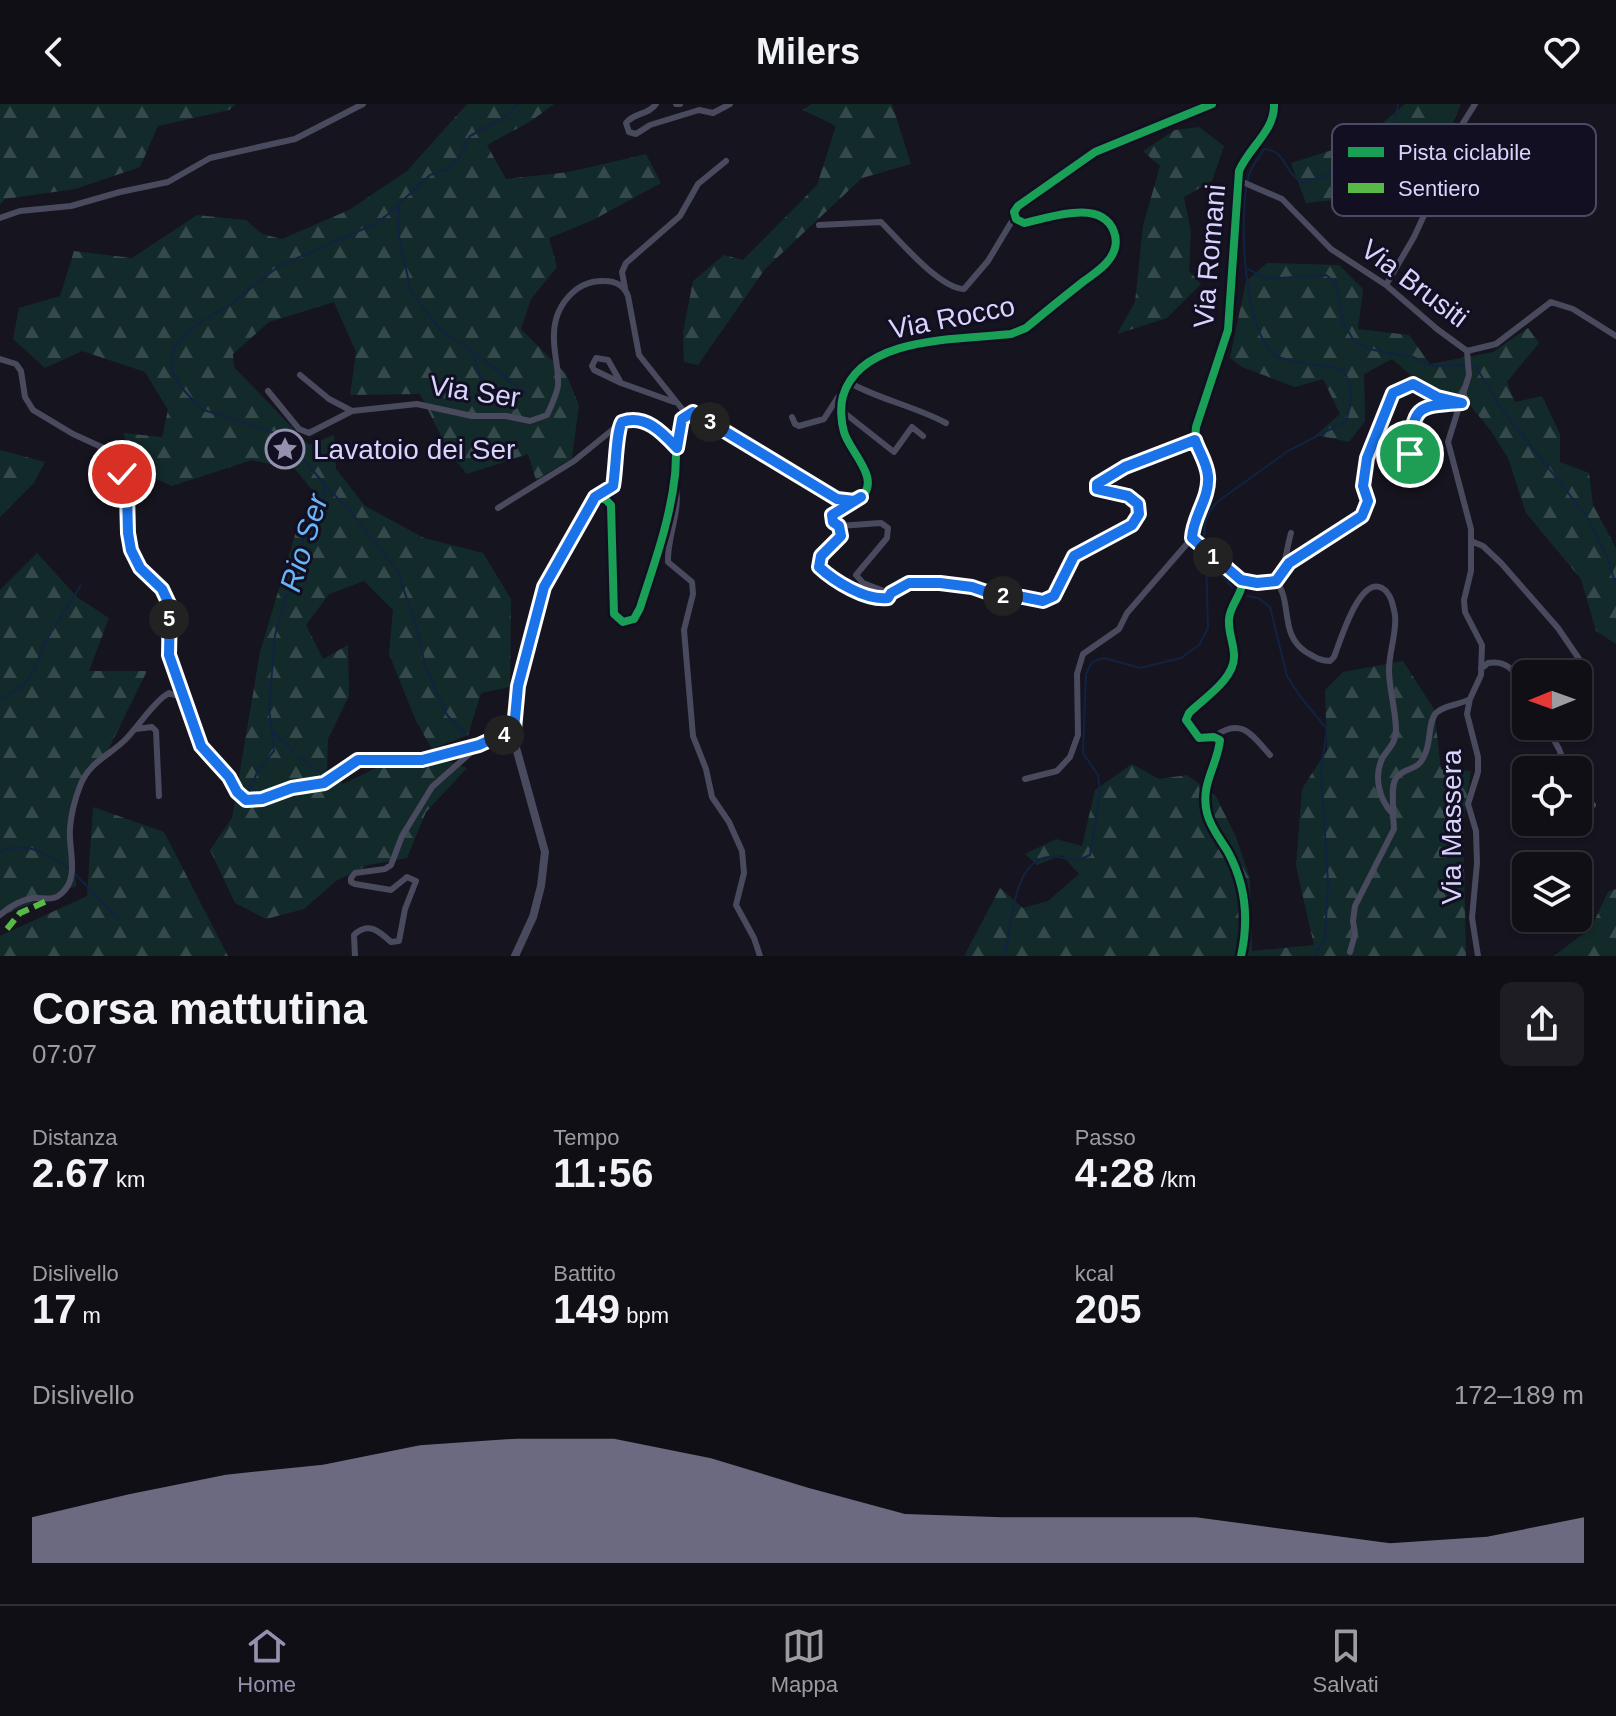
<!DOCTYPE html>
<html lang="it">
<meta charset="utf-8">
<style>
body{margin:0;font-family:Arial,sans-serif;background:#1e1d23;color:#f1f3f6;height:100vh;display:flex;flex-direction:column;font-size:30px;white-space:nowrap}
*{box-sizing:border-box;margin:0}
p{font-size:26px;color:#9c9ca1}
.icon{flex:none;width:44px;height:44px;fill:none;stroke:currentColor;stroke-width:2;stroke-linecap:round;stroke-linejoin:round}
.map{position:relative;height:852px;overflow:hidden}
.panel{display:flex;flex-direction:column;background:#100f16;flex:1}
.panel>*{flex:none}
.needle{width:52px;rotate:269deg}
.controls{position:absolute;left:1512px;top:556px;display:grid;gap:16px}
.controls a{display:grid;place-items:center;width:80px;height:80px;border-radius:12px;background:#100f16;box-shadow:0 2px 6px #0004,0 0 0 2px #302f35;font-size:40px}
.pin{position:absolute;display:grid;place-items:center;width:68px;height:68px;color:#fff;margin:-34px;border:4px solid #fff;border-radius:50%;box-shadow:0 2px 8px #0007}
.km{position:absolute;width:40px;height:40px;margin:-20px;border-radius:50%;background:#222;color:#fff;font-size:22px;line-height:40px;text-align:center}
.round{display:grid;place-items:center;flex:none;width:84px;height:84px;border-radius:12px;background:#1e1d23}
.headline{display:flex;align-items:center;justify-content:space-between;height:136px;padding:0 32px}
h1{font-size:44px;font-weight:800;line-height:60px}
.figures{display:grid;grid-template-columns:repeat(3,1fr);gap:12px;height:136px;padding:8px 32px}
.figures div{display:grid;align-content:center}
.figures b{font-size:40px;font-weight:800}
.figures small{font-size:22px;font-weight:400}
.figures p{font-size:22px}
.chart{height:224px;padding:16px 32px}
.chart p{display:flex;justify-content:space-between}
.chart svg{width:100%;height:144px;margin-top:8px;fill:#9491af;opacity:.7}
header{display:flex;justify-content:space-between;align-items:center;height:104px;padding:0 32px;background:#100f16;font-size:36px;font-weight:800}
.menu{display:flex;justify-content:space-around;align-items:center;height:112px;border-top:2px solid #302f35;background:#100f16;font-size:22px;color:#9c9ca1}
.menu a{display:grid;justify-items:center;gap:4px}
.menu .selected{color:#9491af}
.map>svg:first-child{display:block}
.forest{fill:url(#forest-firs)}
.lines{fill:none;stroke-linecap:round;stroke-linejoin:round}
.stream{stroke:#112342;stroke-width:2}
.minor{stroke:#4a4a5f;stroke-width:6}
.tertiary{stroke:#4a4a5f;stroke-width:8}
.quiet{stroke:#58b947;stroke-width:6;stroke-dasharray:12 6;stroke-linecap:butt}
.cycleway-casing{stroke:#120f23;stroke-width:13}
.cycleway{stroke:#1a9f57;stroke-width:8}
.route-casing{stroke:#fff;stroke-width:16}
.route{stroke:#1a73e8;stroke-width:10}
.labels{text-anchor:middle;stroke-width:6;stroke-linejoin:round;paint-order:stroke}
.street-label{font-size:28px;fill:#d8d4fd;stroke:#120f23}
.poi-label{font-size:28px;fill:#d8d4fd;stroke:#120f23;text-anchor:start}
.water-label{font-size:30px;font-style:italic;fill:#67b6f8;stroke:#120f23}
.key{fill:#120f23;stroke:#4d4a64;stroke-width:2}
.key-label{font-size:22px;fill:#d8d4fd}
</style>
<header><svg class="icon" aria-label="back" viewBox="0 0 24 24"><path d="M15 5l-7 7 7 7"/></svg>Milers<svg class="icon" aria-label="heart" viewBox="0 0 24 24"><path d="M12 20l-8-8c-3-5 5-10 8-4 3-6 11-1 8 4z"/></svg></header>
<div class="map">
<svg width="1616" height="852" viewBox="0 0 1616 852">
<defs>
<pattern id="forest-firs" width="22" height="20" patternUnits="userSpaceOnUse" patternTransform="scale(2)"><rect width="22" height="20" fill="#132a2a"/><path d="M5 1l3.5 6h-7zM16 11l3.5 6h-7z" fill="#35484a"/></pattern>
</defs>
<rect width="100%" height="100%" fill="#16141e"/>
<path class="forest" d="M0,0H236L229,6L158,22L140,63L75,85L5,95L0,101Z
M467,0H554L531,17L487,41L506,75L569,68L646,50L661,79L591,117L549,134L557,163L531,195L521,225L566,270L579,301L572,354L536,376L528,350L467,370L449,348L420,290L350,291L356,248L334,198L269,218L233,250L234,263L309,341L334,331L336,365L365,402L424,434L483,449L511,495L510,583L481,589L468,631L432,645L416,617L389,550L393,506L364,477L329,490L306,521L323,555L348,541L349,592L328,635L327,667L343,680L378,663L448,657L467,664L426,708L407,754L368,761L336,777L304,805L266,815L235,799L210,746L232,714L260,548L295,431L317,392L295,365L252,356L172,382L136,366L123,329L162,333L168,306L145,268L82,247L45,264L13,235L19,204L60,192L74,147L132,154L197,111L246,116L262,130L282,135L349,106L407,67Z
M811,0H892L911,60L862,74L765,165L698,261L684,258L683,228L693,177L724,151L743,156L817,81L836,22L803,6Z
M1405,0H1461L1447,33L1411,95L1393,90L1306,99L1291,59L1361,37Z
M1199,23L1224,42L1212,77L1184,93L1191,128L1189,167L1201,180L1167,214L1117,230L1135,198L1143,122L1160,62L1143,47L1175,26Z
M1267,159L1339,161L1363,185L1358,225L1409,231L1430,260L1493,248L1528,224L1539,239L1507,278L1515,298L1542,292L1560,330V358L1589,369L1593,401L1616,444V540L1596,527L1581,475L1526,409L1508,354L1491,327L1469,300L1451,290L1421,280L1392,255L1364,270L1365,317L1349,338L1316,331L1340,310L1323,275L1295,283L1242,263L1230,254L1246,177Z
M0,346L45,358L34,379L0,413Z
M37,449L77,493L109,514L89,567H147L108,646L88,670L71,706L76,782L0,812V486Z
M1403,557L1434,605L1441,665L1471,667L1463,718L1466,852H964L1000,784L1023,804L1048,797L1079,770L1062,751L1037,761L1025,750L1056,735L1082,742L1095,686L1132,660L1159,675L1187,671L1216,692L1235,731L1250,774L1252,847L1314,841L1296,762L1302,685L1327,646L1325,586L1343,568Z
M93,703L164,728L228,852H0V832L87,792Z
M1616,785V852H1554L1591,824L1608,788Z"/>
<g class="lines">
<path class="stream" d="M518,0L502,15L470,32L457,57L446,66L430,71L399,100L398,128L411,188L442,228L470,245L526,290
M1248,165L1267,175L1326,171L1336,179L1343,218L1354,237L1368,245L1413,253L1432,262L1464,261
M473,250L485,286L479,301
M1471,262L1476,263L1499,301L1587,413L1607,452L1616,482
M326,382L352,409L398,468L419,532L425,562L447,611L465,630
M1205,440C1203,422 1205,412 1217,398L1288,347L1346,317C1352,298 1354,283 1343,266C1323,259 1297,262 1277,252C1243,234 1238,106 1249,71C1252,61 1259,54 1264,45C1286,46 1283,68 1303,79C1330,71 1365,57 1384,36C1394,27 1396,13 1398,0
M1206,454L1232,483
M1247,492L1258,494L1270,503L1287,572L1299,591L1327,625L1321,667L1328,779L1325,834L1314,852
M0,595L23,582L33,568L47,535L81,481
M272,627L294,648
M298,652L320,668
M249,688L258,666L274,647L269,604L275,531L305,429L325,392V381L284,332L201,305L180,282L172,267L171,255L175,243L186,230L202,217L231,200L279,162L375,120L399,102
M0,748C24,736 50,750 69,765
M75,770L119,815
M1005,852C1011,826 1012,757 1048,753C1066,751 1071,761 1090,751L1100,690L1098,671L1083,649L1086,570L1092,558L1104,554L1140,564L1181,554L1199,541L1208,524L1206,450"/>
<path class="minor" d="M656,0C649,11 634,8 626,19L629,28L636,30L650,21L699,6L713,9L730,0
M676,0H680
M1238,76L1282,95L1331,145L1386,181L1437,225L1467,247L1496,240L1551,198L1573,205L1616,232
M0,114L20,107L71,102L120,88L168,78L210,54L295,35L363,0
M819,121L881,118C899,136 939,184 964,185L988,157L1015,112
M1386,181L1414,133L1433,92L1446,51L1455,32L1475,0
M625,184L622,168L626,159L680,112L698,80L726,57
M1467,247L1469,271L1448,338L1471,425V467L1464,496L1465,508L1482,541L1481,571L1470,595L1467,610L1478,653V668L1468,700L1476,727L1477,759L1472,814L1478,852
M0,255L16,260L21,267L25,293L33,306L73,330L108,346L117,355L127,389L128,429L131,446L140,464L162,485L170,502L169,551L201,642L229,673L237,688L246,696L262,695L292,684L324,679L358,656H422L479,641L514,625
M300,271L329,295L352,307
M621,279L594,266L592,262L596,254L608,256L621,279L674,298
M850,279C881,296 914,302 946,319
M268,287L299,325L309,329L352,307L417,300L472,312H506L530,317L547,311C551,302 557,291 558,281C559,264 553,247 554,231C554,203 575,176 604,177C616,177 624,181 628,192L639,251L687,311
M842,307L894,348L912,323L923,332
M792,313L795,320L799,322L824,315L838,293L845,287
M1416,371C1410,352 1403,309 1429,301C1436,299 1447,300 1455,299
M675,379C682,406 667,431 668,458L692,478L693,490L684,526L693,632L706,665L712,693L729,718L742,747L744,769L736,801L754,834L760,852
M594,395L613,382L620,321
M856,397L832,411L833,418L839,422L881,419L888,424L887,434L856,471L863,479L889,489L909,479H940L972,483L998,492L1023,493L1043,497L1054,492L1074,452L1132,421L1139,410L1138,400L1128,392L1097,385V380L1125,363L1195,336
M498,404L574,357L622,318C645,310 662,328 677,344
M839,422L841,432L821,452L819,463C833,476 869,497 888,494L891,489
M1471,437L1483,442L1501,459L1558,524L1590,571L1586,589
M1285,463L1362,412C1369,393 1363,375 1367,355C1372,332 1383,310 1393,289L1413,280L1437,293L1462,299
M1241,476L1257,479L1276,477C1286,463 1286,446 1291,429
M1276,477C1293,498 1279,531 1306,548C1315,553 1320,557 1330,557L1334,553C1340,538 1359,472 1382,484C1391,489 1393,501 1395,511C1397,529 1389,547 1389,566C1389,586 1396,606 1396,627C1396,638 1389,644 1383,653C1373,672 1379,696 1393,710L1394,725L1355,802L1353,817L1355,830L1350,848
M1481,565L1488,559C1510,555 1516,571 1526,588
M1546,622L1559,645L1567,666
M136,625L152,623L156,627L159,692
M1214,633C1241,612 1252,631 1270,651
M1025,675L1057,667L1070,653L1078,631L1077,570L1083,550L1119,525L1127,509L1192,434
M1578,685L1593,701
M1393,709C1394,700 1390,680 1397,673C1407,662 1418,668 1425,650C1431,638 1428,618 1436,609C1444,601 1460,601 1470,595
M0,811C9,803 21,796 33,794C44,793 53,798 62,789C80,773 68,745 70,724C71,711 75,695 80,682C89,658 109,652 126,635C139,621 149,605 163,593L169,589L180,593L184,598
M355,852L354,831C368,817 379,827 391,838L399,837L405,805L416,777L407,773L391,786L355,780L351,778V774L355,769L385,765L391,761L402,732L432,683L477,643
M1241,852C1249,816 1246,781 1228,748C1221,736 1210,723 1207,709C1200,680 1217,663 1220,636L1214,633L1199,634L1186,616L1189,609C1203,595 1235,575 1234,552C1234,539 1228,529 1229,515C1230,502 1240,493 1242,481L1241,476L1192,434L1195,416L1209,377L1207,362L1195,336L1196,323L1228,226L1239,67C1249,43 1275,27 1274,0"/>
<path class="tertiary" d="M515,852L533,813L541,782L545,748L515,640L518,582L544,483L594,395H605L611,401L614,510L623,518L634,515L640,504C654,460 670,417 675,371C677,352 673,316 693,308L699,311L837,395C845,397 853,399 860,394C883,376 849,347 844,328C841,318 840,302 843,292C861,231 960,236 1011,230L1026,224C1045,208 1065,192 1084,177C1092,171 1102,165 1108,157C1115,149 1118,138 1114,128C1102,94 1049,114 1024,119L1016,115L1014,108L1018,102L1095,48L1212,0"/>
<path class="quiet" d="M7,825L20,809L49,796"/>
<defs>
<path id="cycleway" d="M594,395H605L611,401L614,510L623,518L634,515L640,504C654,460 670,417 675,371C677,352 673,316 693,308L699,311L837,395C845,397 853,399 860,394C883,376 849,347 844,328C841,318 840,302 843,292C861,231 960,236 1011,230L1026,224C1045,208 1065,192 1084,177C1092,171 1102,165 1108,157C1115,149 1118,138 1114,128C1102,94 1049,114 1024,119L1016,115L1014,108L1018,102L1095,48L1212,0
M1241,852C1249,816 1246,781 1228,748C1221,736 1210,723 1207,709C1200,680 1217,663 1220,636L1214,633L1199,634L1186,616L1189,609C1203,595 1235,575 1234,552C1234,539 1228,529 1229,515C1230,502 1240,493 1242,481L1241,476L1192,434L1195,416L1209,377L1207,362L1195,336L1196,323L1228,226L1239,67C1249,43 1275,27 1274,0"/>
</defs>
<use href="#cycleway" class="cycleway-casing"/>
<use href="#cycleway" class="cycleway"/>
</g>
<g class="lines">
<defs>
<path id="route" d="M122,370L127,389L128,429L131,446L140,464L162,485L170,502L169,551L201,642L229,673L237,688L246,696L262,695L292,684L324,679L358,656H422L479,641L514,625L518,582L544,483L595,393L613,382C616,366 616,328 622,318C645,310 662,328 677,344L682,315L693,308L837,395L854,397L861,393L832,411L833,418L839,422L841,432L821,452L819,463C834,477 866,497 888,494L891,489L909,479H940L972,483L998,492L1023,493L1043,497L1054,492L1074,452L1132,421L1139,410L1138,400L1128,392L1097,385V380L1125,363L1195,336C1199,348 1207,359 1208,372C1210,394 1193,412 1192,434L1241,476L1257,479L1276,477L1289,459L1362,412L1368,397L1363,382L1367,354L1393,289L1413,280L1437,293L1462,299C1417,302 1413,301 1410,350"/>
</defs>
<use href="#route" class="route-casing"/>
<use href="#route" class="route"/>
</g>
<defs>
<symbol id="sight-ring" viewBox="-11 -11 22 22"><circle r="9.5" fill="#120f23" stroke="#9491af" stroke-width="1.5"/><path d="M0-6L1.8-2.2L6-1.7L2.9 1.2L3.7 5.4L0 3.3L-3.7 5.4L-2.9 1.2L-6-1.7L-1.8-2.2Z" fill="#9491af"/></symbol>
</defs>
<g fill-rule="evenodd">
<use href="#sight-ring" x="263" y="323" width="44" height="44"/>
</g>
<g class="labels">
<g class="street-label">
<text transform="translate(1209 152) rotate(-85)" y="10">Via Romani</text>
<text transform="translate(1415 179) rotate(37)" y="10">Via Brusiti</text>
<text transform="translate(952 213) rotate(-11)" y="10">Via Rocco</text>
<text transform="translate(475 287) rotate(8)" y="10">Via Ser</text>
<text transform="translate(1451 723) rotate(-90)" y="10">Via Massera</text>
</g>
<g class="poi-label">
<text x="313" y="355">Lavatoio dei Ser</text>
</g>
<g class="water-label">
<text transform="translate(304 439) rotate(-73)" y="10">Rio Ser</text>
</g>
</g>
<rect x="1332" y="20" width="264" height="92" rx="12" class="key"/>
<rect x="1348" y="43" width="36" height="10" fill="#1a9f57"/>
<rect x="1348" y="79" width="36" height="10" fill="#58b947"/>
<g class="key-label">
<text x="1398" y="56">Pista ciclabile</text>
<text x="1398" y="92">Sentiero</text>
</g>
</svg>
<div class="controls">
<a><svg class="needle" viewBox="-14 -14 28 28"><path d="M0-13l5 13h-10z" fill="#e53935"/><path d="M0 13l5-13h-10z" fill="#9c9ca1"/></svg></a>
<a><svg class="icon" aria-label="locate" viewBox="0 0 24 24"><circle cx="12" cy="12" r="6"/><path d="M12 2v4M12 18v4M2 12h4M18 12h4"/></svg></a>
<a><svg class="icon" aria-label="layers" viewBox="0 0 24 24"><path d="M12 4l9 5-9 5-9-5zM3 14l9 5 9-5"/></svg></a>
</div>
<div class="pin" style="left:1410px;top:350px;background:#1e9e55"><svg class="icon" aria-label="arrive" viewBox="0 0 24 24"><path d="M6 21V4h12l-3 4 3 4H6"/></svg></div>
<div class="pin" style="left:122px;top:370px;background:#d93025"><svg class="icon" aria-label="check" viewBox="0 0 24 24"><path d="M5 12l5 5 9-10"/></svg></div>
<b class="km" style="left:1213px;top:453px">1</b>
<b class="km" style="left:1003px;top:492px">2</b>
<b class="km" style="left:710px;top:318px">3</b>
<b class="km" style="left:504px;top:631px">4</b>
<b class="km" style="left:169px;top:515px">5</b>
</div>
<section class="panel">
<div class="headline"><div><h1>Corsa mattutina</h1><p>07:07</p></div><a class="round"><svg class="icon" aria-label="share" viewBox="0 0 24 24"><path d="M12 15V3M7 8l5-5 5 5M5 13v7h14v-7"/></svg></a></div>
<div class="figures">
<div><p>Distanza</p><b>2.67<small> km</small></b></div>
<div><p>Tempo</p><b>11:56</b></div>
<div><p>Passo</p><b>4:28<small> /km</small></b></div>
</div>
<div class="figures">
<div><p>Dislivello</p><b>17<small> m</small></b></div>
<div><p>Battito</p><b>149<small> bpm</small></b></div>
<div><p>kcal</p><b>205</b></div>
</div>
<div class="chart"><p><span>Dislivello</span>172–189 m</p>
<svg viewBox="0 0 160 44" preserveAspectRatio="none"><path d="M0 44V30L10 23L20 17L30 14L40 8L50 6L60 6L70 12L80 21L90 29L100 30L110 30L120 30L130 34L140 38L150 36L160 30V44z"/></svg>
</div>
</section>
<nav class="menu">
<a class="selected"><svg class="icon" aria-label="home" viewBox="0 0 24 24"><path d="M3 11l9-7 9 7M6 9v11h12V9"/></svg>Home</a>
<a><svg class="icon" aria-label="map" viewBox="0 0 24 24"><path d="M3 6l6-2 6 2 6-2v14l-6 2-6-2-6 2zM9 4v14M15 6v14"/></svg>Mappa</a>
<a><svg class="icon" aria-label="saved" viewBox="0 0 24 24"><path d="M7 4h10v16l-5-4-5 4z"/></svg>Salvati</a>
</nav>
